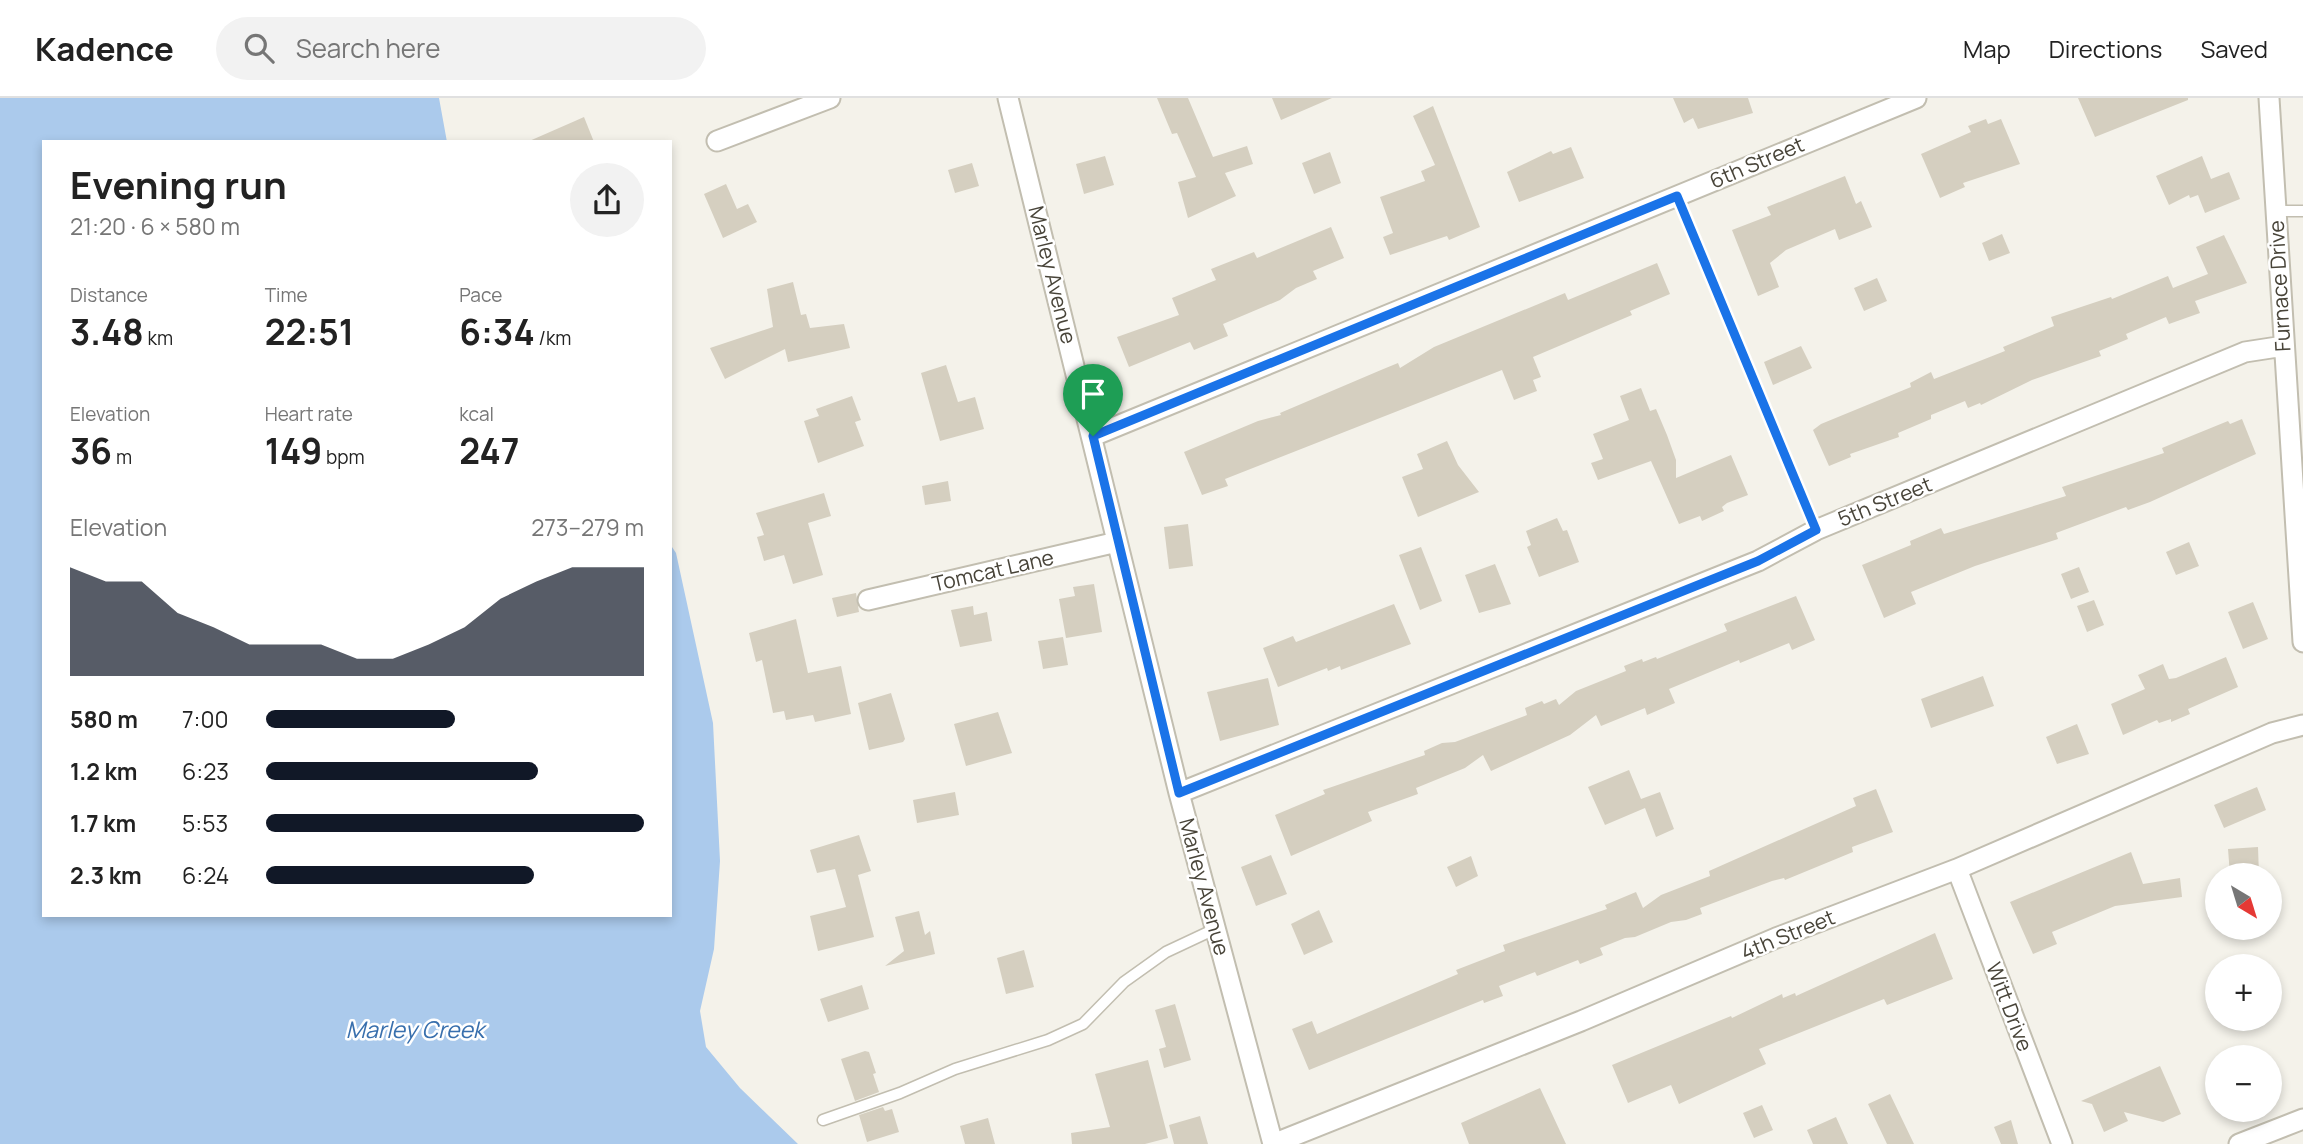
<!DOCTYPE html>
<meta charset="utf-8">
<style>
body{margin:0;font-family:Manrope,sans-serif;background:#f2f2f2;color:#222;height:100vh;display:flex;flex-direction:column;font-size:26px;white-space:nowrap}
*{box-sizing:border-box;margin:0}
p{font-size:23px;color:#767676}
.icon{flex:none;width:38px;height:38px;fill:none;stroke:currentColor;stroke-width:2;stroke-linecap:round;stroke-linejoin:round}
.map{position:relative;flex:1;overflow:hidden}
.side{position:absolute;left:42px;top:42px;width:630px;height:777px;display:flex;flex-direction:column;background:#fff;border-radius:0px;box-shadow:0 4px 10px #0003}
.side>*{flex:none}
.needle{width:46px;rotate:142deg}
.controls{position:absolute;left:2205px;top:765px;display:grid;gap:14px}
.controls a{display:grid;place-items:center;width:77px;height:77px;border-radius:50%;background:#fff;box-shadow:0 4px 10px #0003;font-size:35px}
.pin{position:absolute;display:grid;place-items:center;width:60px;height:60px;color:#fff;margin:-72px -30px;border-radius:50% 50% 50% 0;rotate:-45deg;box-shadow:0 0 7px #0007}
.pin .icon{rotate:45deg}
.round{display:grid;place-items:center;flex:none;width:74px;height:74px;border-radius:37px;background:#f2f2f2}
.overview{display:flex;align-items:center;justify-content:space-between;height:119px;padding:0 28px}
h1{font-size:38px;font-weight:700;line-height:52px}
.stats{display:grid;grid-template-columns:repeat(3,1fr);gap:10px;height:119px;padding:7px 28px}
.stats div{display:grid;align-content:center}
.stats b{font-size:35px;font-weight:700}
.stats small{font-size:19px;font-weight:400}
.stats p{font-size:19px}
.chart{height:196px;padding:14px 28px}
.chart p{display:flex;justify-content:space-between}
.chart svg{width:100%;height:126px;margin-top:7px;fill:#111827;opacity:.7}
ul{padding:0 28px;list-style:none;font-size:23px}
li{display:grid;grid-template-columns:112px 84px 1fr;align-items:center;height:52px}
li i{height:18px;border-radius:9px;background:#111827}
header{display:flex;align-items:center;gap:42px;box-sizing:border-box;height:98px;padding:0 35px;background:#fff;border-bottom:2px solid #e0e0e0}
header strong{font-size:33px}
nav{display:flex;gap:38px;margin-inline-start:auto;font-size:24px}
.search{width:490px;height:63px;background:#f2f2f2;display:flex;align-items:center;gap:18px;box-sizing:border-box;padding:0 24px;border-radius:38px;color:#767676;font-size:26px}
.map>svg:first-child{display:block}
.water{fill:#abcaec}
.building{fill:#d5cfc0}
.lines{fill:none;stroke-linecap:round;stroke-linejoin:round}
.service-casing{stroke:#c2beb0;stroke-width:13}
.minor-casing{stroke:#c2beb0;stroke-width:23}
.service{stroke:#fff;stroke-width:10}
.minor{stroke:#fff;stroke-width:19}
.route-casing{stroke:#fff;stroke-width:14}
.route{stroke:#1a73e8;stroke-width:9}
.labels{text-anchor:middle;stroke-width:5;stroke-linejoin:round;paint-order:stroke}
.street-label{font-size:21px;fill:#484439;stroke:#fff}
.water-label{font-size:23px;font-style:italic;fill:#386fad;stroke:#fff}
</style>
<header>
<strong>Kadence</strong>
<div class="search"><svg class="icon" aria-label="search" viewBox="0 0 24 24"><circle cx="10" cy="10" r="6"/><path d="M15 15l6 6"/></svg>Search here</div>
<nav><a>Map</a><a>Directions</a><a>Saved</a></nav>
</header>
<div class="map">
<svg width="2303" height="1046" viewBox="0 0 2303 1046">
<rect width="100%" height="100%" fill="#f4f2ea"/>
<path class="water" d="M0,0H439L447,44H44V817H670V446L676,455L713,625L720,763L714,851L700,913L706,949L740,990L798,1046H0Z"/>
<path class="building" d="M1157,0H1188L1213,59L1247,48L1253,66L1225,75L1236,98L1188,120L1178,84L1196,79L1177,35L1172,36Z
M1272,0H1332L1281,22Z
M1673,0H1748L1753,15L1698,31L1693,20L1684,25Z
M2078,0H2188V2L2095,39Z
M1433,8L1480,129L1449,142L1447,138L1390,157L1383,139L1393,135L1380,99L1425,83L1421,73L1435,67L1413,18Z
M584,19L594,44H527L575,23Z
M1986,21L1988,26L2001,21L2020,66L1963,85L1965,89L1940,100L1921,56L1971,34L1968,28Z
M1571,49L1584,80L1519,104L1507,74L1551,53L1553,56Z
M1330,54L1341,85L1314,96L1302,65Z
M1105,58L1114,87L1084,96L1076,66Z
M2202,58L2211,81L2229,74L2240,101L2205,115L2198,97L2190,100L2189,97L2169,107L2156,78Z
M972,65L979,88L955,95L948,72Z
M1845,78L1856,106L1861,103L1872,129L1839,142L1835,131L1786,152L1770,165L1779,189L1758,198L1732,132L1771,117L1767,109Z
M726,86L737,111L748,106L757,124L723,140L704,96Z
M1331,129L1344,160L1313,173L1317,181L1296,190L1280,202L1223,226L1228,238L1194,252L1190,244L1129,269L1117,239L1179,217L1172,200L1216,182L1211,171L1254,154L1257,160Z
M2002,136L2010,155L1989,163L1982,145Z
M2224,137L2247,185L2195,203L2200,215L2169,226L2166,219L2126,236L2128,241L2099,253L2101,258L2032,282L1981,307L1980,305L1968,310L1965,303L1931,317V321L1898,335L1899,339L1850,356L1851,359L1829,368L1813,332L1821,326L1911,289L1910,285L1931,274L1934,281L2005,253L2003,249L2054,228L2051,219L2111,199L2112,201L2168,178L2173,190L2208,176L2196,149Z
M1657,165L1670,196L1630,213L1632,217L1533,259L1541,279L1533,282L1537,293L1514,302L1502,272L1225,381L1228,388L1202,397L1184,354L1258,323L1281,317L1280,315L1381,272L1398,265L1400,270L1434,249L1565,195L1568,202Z
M1877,180L1887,203L1864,213L1854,190Z
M793,184L801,217L806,216L810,230L844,226L850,250L788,264L785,251L725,281L710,250L773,229L767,191Z
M1801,248L1812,270L1773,287L1764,264Z
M946,267L958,304L975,299L984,331L940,343L921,275Z
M1641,290L1650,313L1656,311L1667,337L1676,362V380L1731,357L1748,397L1727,405L1722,409L1724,413L1702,423L1700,418L1679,426L1651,363L1598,382L1591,365L1603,361L1593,336L1629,322L1620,298Z
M852,298L861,322L855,324L864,348L818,365L804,323L819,318L816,311Z
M2242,321L2256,356L2150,404L2128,412L2126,409L2056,435L2058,441L1975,468L1911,494L1916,506L1884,520L1862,467L1911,447L1910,443L1941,430L1944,436L2066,398L2062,389L2164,355L2162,350L2174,345L2228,323L2230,326Z
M1447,343L1458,367L1479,394L1418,419L1402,379L1423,371L1417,356Z
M948,383L951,403L925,407L922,388Z
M824,395L831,418L808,425L823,477L793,486L784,457L764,463L757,439L764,437L756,415Z
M1557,420L1563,433L1567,432L1579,464L1539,479L1527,449L1531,447L1526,433Z
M1188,426L1193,468L1169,471L1164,429Z
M2189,444L2199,468L2176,477L2166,454Z
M1421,449L1442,503L1420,512L1399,457Z
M1495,466L1511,506L1479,515L1465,477Z
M2079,469L2089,494L2071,501L2061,476Z
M1094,486L1102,534L1066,540L1059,501L1075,498L1073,489Z
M856,495L859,514L837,519L832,500Z
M1796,498L1815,542L1792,552L1789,545L1740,565L1739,562L1669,591L1675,605L1647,617L1645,610L1601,628L1596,617L1570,637L1491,673L1483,657L1465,670L1416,690L1418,696L1368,714L1372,723L1291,758L1275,717L1325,696L1323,692L1425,657L1424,653L1442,645L1455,644L1527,617L1525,610L1542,603L1544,606L1556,601L1559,607L1576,593L1626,573L1624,568L1642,561L1643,564L1656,559L1657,561L1727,533L1724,526Z
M2094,502L2104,527L2087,534L2077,508Z
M2253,504L2268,541L2243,551L2228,514Z
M1394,506L1411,546L1341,572L1340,568L1328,573L1327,570L1278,589L1263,550L1293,538L1296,544Z
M973,508L974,517L987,514L992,543L960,549L951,512Z
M796,521L808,575L841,568L851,616L815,624L813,617L786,622L784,613L773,615L762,562L756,564L749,535Z
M1063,539L1068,567L1043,571L1038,543Z
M2226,559L2238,589L2188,611L2190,616L2171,624V621L2159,625L2157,622L2123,637L2111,606L2145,591L2138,577L2163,566L2169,581L2176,580Z
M1983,578L1994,608L1931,630L1921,601Z
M1268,580L1279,627L1220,643L1207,594Z
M891,595L905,641L903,644L869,652L858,605Z
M998,614L1012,655L966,668L954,626Z
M2077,626L2089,656L2057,666L2046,639Z
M1629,672L1641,701L1660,694L1674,731L1656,739L1645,710L1605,727L1588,689Z
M2257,689L2266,712L2224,730L2214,707Z
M1876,691L1893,734L1852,749L1853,754L1785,782L1784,780L1772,783L1700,810L1702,816L1686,822L1671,824L1635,839L1625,840L1600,850L1603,857L1580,866L1578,862L1537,878L1535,874L1499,888L1503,898L1484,905L1483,902L1309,972L1292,931L1312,923L1317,936L1458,876L1456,872L1505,853L1503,847L1607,811L1605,807L1636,794L1643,810L1661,797L1710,778L1709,773L1856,708L1853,700Z
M955,694L959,717L917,725L913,702Z
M859,737L871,773L858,777L874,839L818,853L810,818L846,809L835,771L817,775L810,752Z
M2258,749L2259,777H2230L2228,751Z
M2131,754L2143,786L2180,780L2182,799L2115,808L2052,834L2057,846L2033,856L2010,804Z
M1271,757L1287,796L1256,808L1241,769Z
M1471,758L1478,778L1456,789L1447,769Z
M1319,812L1333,844L1304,857L1291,826Z
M919,813L925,837L930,833L935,856L885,868L904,853L895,819Z
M1935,835L1953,881L1887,907L1884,901L1759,951L1766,966L1679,1006L1671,987L1628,1005L1612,967L1731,918L1732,920L1782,896L1783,900L1795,895L1796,898Z
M1024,852L1034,889L1006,896L997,860Z
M862,887L869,911L828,924L820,901Z
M1175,906L1191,962L1164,970L1159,951L1166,949L1155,912Z
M865,953L869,954L876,975L873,976L879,994L855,1003L841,961Z
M1148,962L1168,1040L1145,1046H1072L1071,1035L1110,1029L1095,976Z
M2160,968L2181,1016L2163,1024L2124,1014L2128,1023L2104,1034L2092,1006L2081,1003Z
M1540,990L1566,1046H1469L1461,1025Z
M1890,996L1914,1046H1887L1868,1006Z
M1762,1007L1773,1032L1754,1040L1743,1015Z
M883,1009L885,1013L892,1011L899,1034L867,1044L859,1017Z
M1200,1018L1208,1046H1174L1169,1027Z
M1836,1019L1848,1046H1813L1807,1032Z
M988,1020L995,1046H965L960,1028Z
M2011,1022L2018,1046H2001L1994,1029Z"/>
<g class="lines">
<defs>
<path id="service" d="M1677,98L1816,432
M2276,113H2303
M823,1022L900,995L955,971L1048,942L1083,926L1124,884L1166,854L1215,831"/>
<path id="minor" d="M1008,0L1179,695L1273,1046
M2269,0L2303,544
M717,43L830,0
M1093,338L1916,0
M868,502L1117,444
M1179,695L1758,463L1816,432L2245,254L2284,248
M1957,771L2062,1046
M1273,1046L1581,923L1776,840L1957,771L2272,635L2303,627
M2239,1046L2303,1021"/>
</defs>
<use href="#service" class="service-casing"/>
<use href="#minor" class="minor-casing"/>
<use href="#service" class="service"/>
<use href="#minor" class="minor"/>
</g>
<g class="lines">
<defs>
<path id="route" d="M1677,98L1816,432L1758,463L1179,695L1093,338Z"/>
</defs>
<use href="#route" class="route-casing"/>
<use href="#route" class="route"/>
</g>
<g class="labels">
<g class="street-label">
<text transform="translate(1757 65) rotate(-23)" y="7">6th Street</text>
<text transform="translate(1052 177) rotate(76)" y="7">Marley Avenue</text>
<text transform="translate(2280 188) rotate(-93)" y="7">Furnace Drive</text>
<text transform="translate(1885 404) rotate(-22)" y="7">5th Street</text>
<text transform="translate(993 473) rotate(-13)" y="7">Tomcat Lane</text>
<text transform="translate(1204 789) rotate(75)" y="7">Marley Avenue</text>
<text transform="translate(1788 837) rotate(-22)" y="7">4th Street</text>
<text transform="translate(2009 909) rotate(69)" y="7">Witt Drive</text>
</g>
<g class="water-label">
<text x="415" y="940">Marley Creek</text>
</g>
</g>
</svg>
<div class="controls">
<a><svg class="needle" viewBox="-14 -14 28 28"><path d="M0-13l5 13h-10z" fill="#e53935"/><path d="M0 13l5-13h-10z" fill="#767676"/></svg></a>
<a>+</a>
<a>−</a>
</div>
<div class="pin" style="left:1093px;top:338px;background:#1e9e55"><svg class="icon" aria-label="arrive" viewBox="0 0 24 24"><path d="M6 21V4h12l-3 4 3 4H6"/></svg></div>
<section class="side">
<div class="overview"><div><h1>Evening run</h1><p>21:20 · 6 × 580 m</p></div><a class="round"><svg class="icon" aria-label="share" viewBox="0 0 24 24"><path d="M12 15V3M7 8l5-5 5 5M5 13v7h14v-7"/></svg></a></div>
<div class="stats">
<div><p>Distance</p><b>3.48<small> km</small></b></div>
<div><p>Time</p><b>22:51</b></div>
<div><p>Pace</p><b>6:34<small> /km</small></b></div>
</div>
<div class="stats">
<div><p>Elevation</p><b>36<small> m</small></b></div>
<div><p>Heart rate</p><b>149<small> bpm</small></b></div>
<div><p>kcal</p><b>247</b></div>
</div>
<div class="chart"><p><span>Elevation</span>273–279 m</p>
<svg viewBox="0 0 160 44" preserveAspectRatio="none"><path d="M0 44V6L10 11L20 11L30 22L40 27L50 33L60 33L70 33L80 38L90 38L100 33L110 27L120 17L130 11L140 6L150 6L160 6V44z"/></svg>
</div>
<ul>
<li><b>580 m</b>7:00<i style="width:50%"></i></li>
<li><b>1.2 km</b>6:23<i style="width:72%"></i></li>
<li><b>1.7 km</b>5:53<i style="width:100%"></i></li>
<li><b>2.3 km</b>6:24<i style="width:71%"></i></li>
</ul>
</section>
</div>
